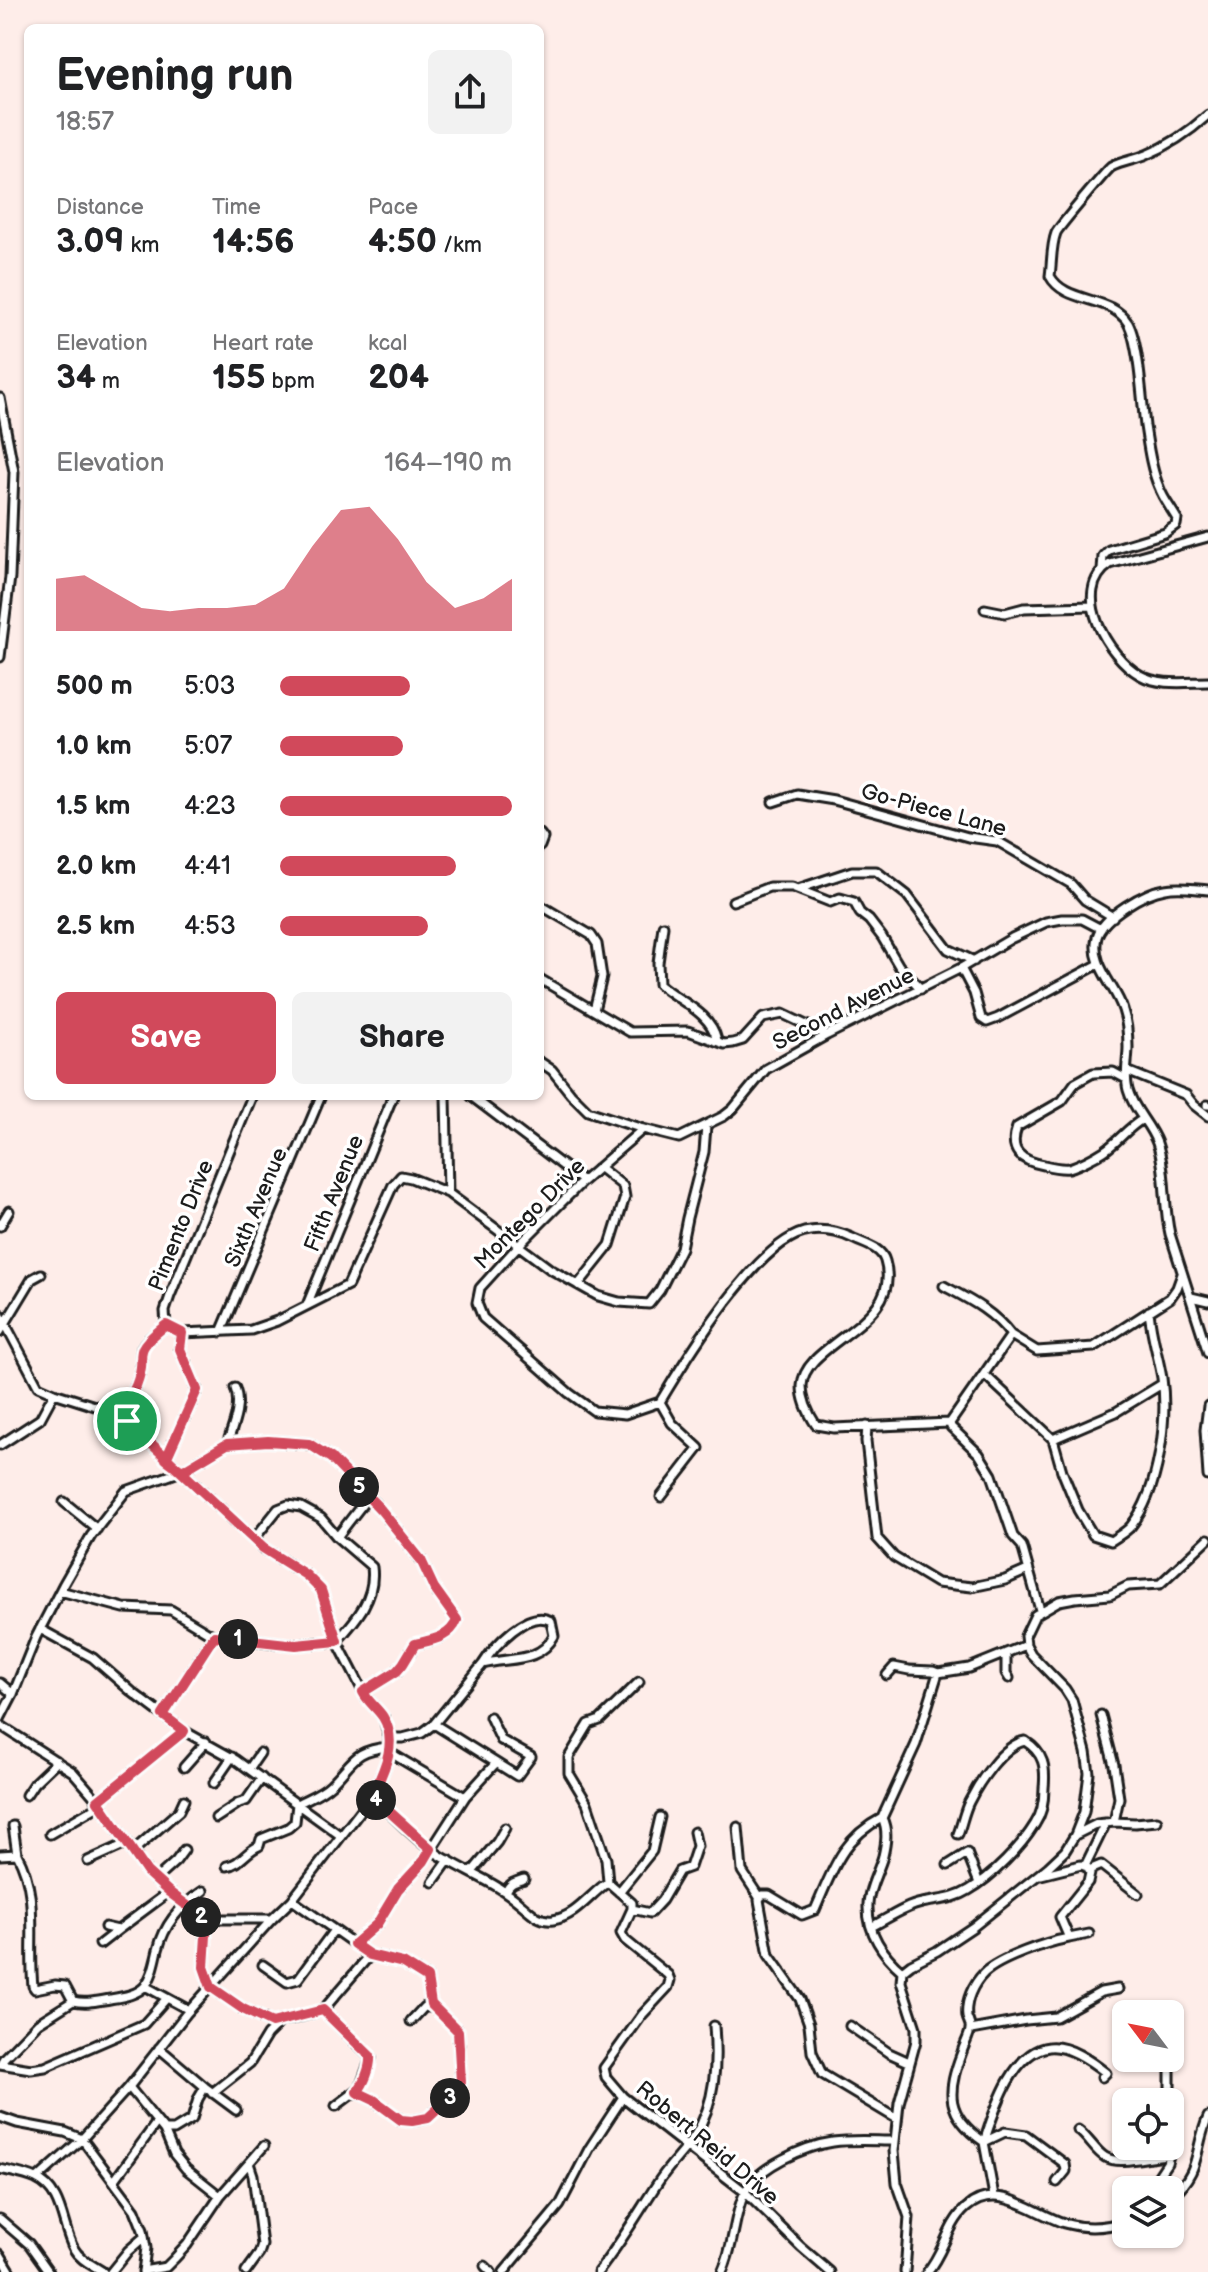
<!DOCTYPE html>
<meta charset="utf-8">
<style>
body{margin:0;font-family:"Balsamiq Sans",sans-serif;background:#f2f2f2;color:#202124;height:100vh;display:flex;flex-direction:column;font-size:30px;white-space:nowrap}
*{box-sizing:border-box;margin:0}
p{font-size:26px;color:#757577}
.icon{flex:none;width:44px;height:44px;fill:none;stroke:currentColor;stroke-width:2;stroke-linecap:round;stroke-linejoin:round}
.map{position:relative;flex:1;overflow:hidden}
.sheet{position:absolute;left:24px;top:24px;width:520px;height:1076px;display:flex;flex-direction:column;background:#fff;border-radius:12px;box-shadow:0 2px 6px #0004}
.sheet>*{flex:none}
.needle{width:52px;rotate:302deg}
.buttons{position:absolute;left:1112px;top:2000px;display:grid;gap:16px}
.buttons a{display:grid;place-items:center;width:72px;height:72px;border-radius:12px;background:#fff;box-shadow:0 2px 6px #0004;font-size:40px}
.pin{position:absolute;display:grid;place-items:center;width:68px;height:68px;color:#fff;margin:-34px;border:4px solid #fff;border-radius:50%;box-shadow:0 2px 8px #0007}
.km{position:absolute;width:40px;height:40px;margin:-20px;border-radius:50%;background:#222;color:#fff;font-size:22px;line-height:40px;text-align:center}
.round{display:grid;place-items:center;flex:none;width:84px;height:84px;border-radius:12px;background:#f2f2f2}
.headline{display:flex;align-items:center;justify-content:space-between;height:136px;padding:0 32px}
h1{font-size:44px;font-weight:700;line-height:60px}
.figures{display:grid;grid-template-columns:repeat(3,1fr);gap:12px;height:136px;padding:8px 32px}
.figures div{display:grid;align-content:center}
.figures b{font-size:34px;font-weight:700}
.figures small{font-size:22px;font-weight:400}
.figures p{font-size:22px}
.chart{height:224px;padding:16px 32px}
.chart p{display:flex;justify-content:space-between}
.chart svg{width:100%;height:144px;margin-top:8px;fill:#d1495b;opacity:.7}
.cta{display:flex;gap:16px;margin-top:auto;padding:16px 32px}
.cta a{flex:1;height:92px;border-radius:12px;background:#d1495b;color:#fff;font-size:32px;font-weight:700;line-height:92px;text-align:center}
.cta a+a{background:#f2f2f2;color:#202124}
ul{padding:0 32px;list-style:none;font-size:26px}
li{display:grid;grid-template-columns:128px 96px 1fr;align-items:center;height:60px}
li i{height:20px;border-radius:10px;background:#d1495b}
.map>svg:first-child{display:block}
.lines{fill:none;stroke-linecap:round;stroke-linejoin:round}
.minor-casing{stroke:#1c1c1c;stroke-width:13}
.minor{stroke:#fff;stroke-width:7}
.route-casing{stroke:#fff;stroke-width:16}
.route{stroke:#d1495b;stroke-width:10}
.labels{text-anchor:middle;stroke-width:7;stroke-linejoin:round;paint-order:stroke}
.street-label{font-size:22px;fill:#1c1c1c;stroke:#fff}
</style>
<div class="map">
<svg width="1208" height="2272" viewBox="0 0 1208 2272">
<rect width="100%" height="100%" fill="#feede9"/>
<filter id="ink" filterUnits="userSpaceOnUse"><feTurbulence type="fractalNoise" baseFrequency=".0125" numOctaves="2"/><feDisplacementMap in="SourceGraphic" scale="16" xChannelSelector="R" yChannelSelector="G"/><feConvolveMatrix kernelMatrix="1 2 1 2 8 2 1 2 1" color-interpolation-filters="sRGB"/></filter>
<g filter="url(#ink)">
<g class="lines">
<defs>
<path id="minor" d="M0,398L14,472L10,577L0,657
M1208,537L1110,564C1069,591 1108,657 1140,675C1159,686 1186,682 1208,682
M1102,570L1103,556L1109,550L1165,533L1176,525L1177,519C1171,508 1163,499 1159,487C1151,469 1148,445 1145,426C1142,401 1139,343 1128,323C1111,295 1065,304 1050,276C1052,263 1051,246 1056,233C1058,228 1107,170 1111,167C1122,161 1135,160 1146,155C1171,145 1189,132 1208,115
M985,609L1005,613L1024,608L1092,606
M773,802L797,794L834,800L968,837L997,841L1071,884L1085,900L1113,917
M540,834L543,838L540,846
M798,889L852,871H876L907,895L948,949L974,961
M1208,890C1194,889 1180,886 1165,889C1145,892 1103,916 1097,937C1090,965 1116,986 1123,1010C1127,1022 1128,1034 1128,1047C1128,1060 1124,1076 1128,1090C1133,1109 1150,1124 1157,1143C1167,1172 1163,1205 1170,1234L1208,1353
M733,901L769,887H792L830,902L840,898L854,902L860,913L869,920L882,937L899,966L921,989
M540,905L591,935L597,944L602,977L594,1010
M663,926L658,963L659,984C679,1002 710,1011 717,1040
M961,968L974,993L981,1018L987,1022L998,1018L1099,964
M540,979L630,1032L688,1031L724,1044L733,1043L743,1040L763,1018L783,1014L827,1035
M540,1062L552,1070L571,1094L588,1111L643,1129L679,1138L724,1116L733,1109L766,1069L827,1035L961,968L1012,938L1046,922L1062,919H1082L1101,929
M1127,1071L1186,1095L1194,1105L1208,1116
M1126,1079L1113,1072L1093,1073L1075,1083L1062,1101L1017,1127C1008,1152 1022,1161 1044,1165C1052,1167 1060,1169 1069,1168C1079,1165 1095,1157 1104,1151C1118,1142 1128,1127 1143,1119
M446,1096L448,1193
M471,1096L583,1181
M1207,1105H1208
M643,1129L583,1181L518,1246L480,1288L477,1303L483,1318L569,1393L594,1411L625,1414L660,1402L672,1423L699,1448L661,1497
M0,1226L9,1211
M578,1285L610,1245L625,1197L623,1186L599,1167
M944,1286C970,1300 993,1311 1011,1335
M1191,1297L1208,1301
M307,1305L393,1096
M0,1314L38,1386L54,1393L120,1414L263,1548L306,1575L321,1590L337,1641L366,1697L384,1718L389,1738V1752L384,1769L372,1796L292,1900L272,1919L186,2014L129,2087L82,2139L37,2179
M166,1325L182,1333L251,1330L277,1321L348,1285L393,1185L401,1176L411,1178L448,1193L550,1269L598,1296L619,1302L649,1304L660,1290L681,1248L687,1218L704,1152L706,1126
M166,1325L165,1311L170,1296L252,1096
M0,1332L32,1279L41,1274
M221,1332L321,1096
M984,1374L1053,1439L1062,1471L1078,1510L1093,1535L1111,1541C1118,1536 1126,1532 1131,1526C1159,1491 1168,1421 1162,1378C1158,1355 1151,1334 1149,1311
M660,1402C685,1360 760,1236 810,1231C824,1229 839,1232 852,1238C864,1244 881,1247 885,1261C904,1324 803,1342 802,1386C802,1401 808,1413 816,1425L834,1428L950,1423
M1208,1406L1205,1430L1208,1476
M120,1414C130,1399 139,1384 141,1367C142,1360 140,1354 142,1348C146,1339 158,1332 166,1325
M950,1423L1011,1335L1037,1351L1094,1347L1170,1298L1177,1288L1182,1274
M950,1423L951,1427L979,1454L992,1475L1013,1536L1022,1546L1040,1610
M867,1426L866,1441L877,1538L894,1557L937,1583L972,1587L1005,1580L1028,1570
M1053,1439L1116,1412L1162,1384
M227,1444C233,1426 242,1406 235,1388
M0,1445L40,1419L54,1393
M166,1459L197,1390L180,1349L182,1333
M64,1502L97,1529
M337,1537L368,1497
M60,1591L124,1608L171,1610L214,1636
M40,1629L93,1658L132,1692L184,1731L236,1760L341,1836
M1006,1653V1673L1009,1678
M887,1675L894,1667L909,1670L933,1671L938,1673
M639,1682L600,1720L589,1724L569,1757V1773L587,1803L606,1859L608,1882L632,1903V1909L621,1933L625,1940L668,1975L670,1980L668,1987L642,2015L604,2068L606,2077L623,2097L745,2192L801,2247L830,2272
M0,1683L13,1694
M163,1715L214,1636L296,1645L337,1641C357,1619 376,1597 372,1567L337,1537L321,1518L301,1507L288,1505L278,1509L254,1539
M1101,1715L1114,1765L1119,1798L1114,1822
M0,1719L13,1694L36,1637L63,1585L91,1536L126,1491L182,1471L227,1444L268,1441L309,1444L331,1458L381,1510L421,1560L434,1588L457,1620C450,1638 432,1640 415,1644L403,1664L397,1671L363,1692
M434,1724L517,1776L531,1757L501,1740L490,1717
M0,1725L73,1772L98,1801L147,1872L163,1887L205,1919H272
M389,1738H403L422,1733L434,1724L483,1664C508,1657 539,1664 554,1636L551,1621C528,1608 494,1646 483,1664
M389,1752L465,1797
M184,1767L206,1742
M249,1769L260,1753
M214,1783L232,1757
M26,1795L34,1783L57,1761
M372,1796C390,1813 407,1831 426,1846C456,1869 493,1879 521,1904C531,1912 539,1922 553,1920C577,1916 589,1895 608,1882
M98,1801L184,1731
M216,1818L239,1803L246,1801L262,1778
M882,1818C841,1839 832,1872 815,1910L802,1915L769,1895H762L759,1900L769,1955L800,1999L809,2024L812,2052L822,2074L897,2119
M13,1826L17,1854
M738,1827L742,1871L759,1897
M50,1834L100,1805
M1075,1835L1097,1824L1114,1822L1135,1823L1157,1821
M133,1851L179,1811L184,1800
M0,1855L17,1854C40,1896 28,1941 33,1986L35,1989L55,1985L65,1986L73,2001C86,2004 97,2001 110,1999C122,1997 137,1995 145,1986C153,1976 155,1962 158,1950C164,1925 181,1905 203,1891
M88,1861L128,1843
M948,1865L967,1853L979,1883
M227,1866C241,1864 246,1851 259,1846L261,1839L288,1828L295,1822L297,1804C308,1798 322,1793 331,1784C354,1762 353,1750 389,1747
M1085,1866L1106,1823
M1089,1870L1101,1865L1138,1894
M472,1872L497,1842L505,1828
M155,1880L176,1861L184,1850
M433,1882L449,1860
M506,1892C509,1883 515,1882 524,1879
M619,1892L652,1851L660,1817
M292,1900L370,1955L403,1963L427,1978L431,2004L458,2031L461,2082L454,2094L428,2118L412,2121L401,2120L374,2100L357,2092
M632,1909L650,1913L662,1900L679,1871L690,1867L697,1846L694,1832
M205,1919L206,1936L204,1967L211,1987L243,2009L272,2023L296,2018L323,2010L370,1955
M105,1927L118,1930L169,1892
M871,1927C887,1919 905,1906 922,1903C939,1899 953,1900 969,1890C993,1876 1021,1847 1035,1824C1042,1814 1044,1800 1044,1788C1046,1767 1044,1753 1025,1741C1003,1745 979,1782 969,1802C964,1812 962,1824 958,1834
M1069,1938L1089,1934
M100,1944L118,1930
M354,1944L377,1924L398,1889L424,1861L465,1797L495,1764
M263,1965L287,1982L298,1979L334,1930
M902,1971C883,1955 867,1932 868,1905C868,1889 879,1871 883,1856C886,1843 888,1831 882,1818L916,1744L938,1673L969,1668L1026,1645
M145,1986L167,1998
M323,2010L371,2058L360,2088L336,2106
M411,2021L424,2007H433
M850,2026L889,2053L909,2062
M971,2030L1026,2020L1056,2017L1101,1992L1118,1989
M159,2048L205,2087L236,2110
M1,2063L4,2058L38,2023L73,2001
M0,2064L31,2069L45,2067L144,2024L167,1998L189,2010
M129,2087L164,2130L174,2154L186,2169L220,2196
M212,2093L250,2063L267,2035L279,2023
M0,2117L17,2123L65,2132L82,2139L135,2210L143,2230L146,2248L143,2272
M164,2130H174L192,2119L198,2099L205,2087
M1078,2130C1088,2137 1095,2151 1105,2157C1119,2166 1151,2155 1169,2155
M0,2169C12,2172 26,2174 36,2179C64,2192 61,2226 74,2249C80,2260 93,2265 103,2272
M114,2181L157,2122
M1057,2182L1066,2171L1065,2164L1026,2135L1005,2132L984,2142C994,2112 1012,2051 1049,2047C1069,2045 1091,2061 1106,2073L1102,2077
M1149,2190L1167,2163L1176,2130L1170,2088V2066
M994,2196L984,2142C946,2115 946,2093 962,2052C964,2045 970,2035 970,2029C971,2025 968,2021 967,2017C965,2001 973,1984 984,1973C1000,1958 1047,1942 1069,1938L1060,1917L1088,1882L1090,1873L1087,1867L1081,1865L1041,1875
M1170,2198C1203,2169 1193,2152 1208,2117
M0,2219L29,2244L49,2272
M0,2254L11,2272
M485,2266L491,2272
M143,2271L166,2267L174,2259L187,2245L220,2196L264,2146
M111,2272L128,2251L144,2237
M246,2272L259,2254L262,2245L253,2175L249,2163
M504,2272L560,2205L589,2149L623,2097
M598,2272C620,2244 638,2213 657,2184C668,2166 684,2152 695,2135C716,2102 717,2063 714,2026
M722,2272C734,2247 733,2219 744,2194C756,2167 805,2146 833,2142C853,2139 875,2141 895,2141
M905,2272L909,2217L897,2183L894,2151L899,2103L916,2041V2028L901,1982L902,1971L911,1964L937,1951L973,1927L1048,1867L1065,1851L1075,1835L1084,1812L1089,1773L1086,1752L1072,1700L1065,1689L1031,1654L1026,1645L1025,1636L1035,1615L1059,1601L1075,1598L1110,1595L1128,1586L1160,1584L1208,1539
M927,2272C944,2253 947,2225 966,2208C997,2180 1033,2213 1064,2223C1085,2229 1106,2228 1126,2221"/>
</defs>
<use href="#minor" class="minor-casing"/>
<use href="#minor" class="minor"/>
</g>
</g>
<g class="lines" filter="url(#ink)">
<defs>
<path id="route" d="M127,1421L263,1548L306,1575L321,1590L337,1641L296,1645L214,1636L163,1715L184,1731L98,1801L147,1872L169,1892L205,1919L206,1936L204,1967L211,1987L243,2009L272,2023L323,2010L370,2056C371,2067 364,2084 357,2092L374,2100L401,2120L412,2121L428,2118L454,2094L461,2082L458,2031L431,2004L427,1978L403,1963L370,1955L354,1944L377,1924L398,1889L424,1861L431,1849L372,1796C383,1772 399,1743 383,1717C377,1708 368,1702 363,1692L397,1671L403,1664L415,1644C431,1640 450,1638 457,1620L434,1588L421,1560L381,1510L331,1458L309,1444L268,1441L227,1444L182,1471L166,1459L197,1390L180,1349L182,1333L166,1325C159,1331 147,1339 143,1348C140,1354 142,1360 141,1367C139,1384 130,1399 120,1414L127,1421"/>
</defs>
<use href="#route" class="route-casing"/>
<use href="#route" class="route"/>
</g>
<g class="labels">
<g class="street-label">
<text transform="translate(934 809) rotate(15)" y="8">Go-Piece Lane</text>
<text transform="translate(843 1008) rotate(-27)" y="8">Second Avenue</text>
<text transform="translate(333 1193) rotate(-68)" y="8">Fifth Avenue</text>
<text transform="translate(255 1207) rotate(-67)" y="8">Sixth Avenue</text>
<text transform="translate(529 1213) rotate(-45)" y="8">Montego Drive</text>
<text transform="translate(180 1225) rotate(-68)" y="8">Pimento Drive</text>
<text transform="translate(708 2142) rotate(40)" y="8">Robert Reid Drive</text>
</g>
</g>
</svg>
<div class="buttons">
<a><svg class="needle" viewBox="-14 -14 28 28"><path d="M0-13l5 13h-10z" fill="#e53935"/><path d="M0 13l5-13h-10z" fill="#757577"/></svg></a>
<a><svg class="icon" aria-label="locate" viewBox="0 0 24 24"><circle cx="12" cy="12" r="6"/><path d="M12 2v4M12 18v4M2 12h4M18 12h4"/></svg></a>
<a><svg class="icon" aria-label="layers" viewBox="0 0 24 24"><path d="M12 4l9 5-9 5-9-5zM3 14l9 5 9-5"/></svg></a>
</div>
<div class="pin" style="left:127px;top:1421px;background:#1e9e55"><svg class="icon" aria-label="arrive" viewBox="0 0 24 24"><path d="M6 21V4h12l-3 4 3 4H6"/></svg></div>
<b class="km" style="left:238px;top:1639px">1</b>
<b class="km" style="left:201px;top:1917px">2</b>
<b class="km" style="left:450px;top:2098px">3</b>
<b class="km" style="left:376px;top:1800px">4</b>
<b class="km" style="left:359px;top:1487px">5</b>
<section class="sheet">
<div class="headline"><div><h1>Evening run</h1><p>18:57</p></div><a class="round"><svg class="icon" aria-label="share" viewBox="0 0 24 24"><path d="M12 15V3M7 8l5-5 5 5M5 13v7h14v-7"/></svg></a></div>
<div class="figures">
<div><p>Distance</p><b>3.09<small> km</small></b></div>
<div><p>Time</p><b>14:56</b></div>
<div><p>Pace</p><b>4:50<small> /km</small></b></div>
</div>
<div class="figures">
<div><p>Elevation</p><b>34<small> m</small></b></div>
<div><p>Heart rate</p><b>155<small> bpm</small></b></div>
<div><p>kcal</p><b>204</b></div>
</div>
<div class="chart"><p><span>Elevation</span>164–190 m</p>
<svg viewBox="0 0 160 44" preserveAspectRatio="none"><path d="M0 44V28L10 27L20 32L30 37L40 38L50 37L60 37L70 36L80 31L90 18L100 7L110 6L120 16L130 29L140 37L150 34L160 28V44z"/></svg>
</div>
<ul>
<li><b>500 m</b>5:03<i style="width:56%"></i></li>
<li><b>1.0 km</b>5:07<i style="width:53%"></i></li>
<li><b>1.5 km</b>4:23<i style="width:100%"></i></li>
<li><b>2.0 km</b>4:41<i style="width:76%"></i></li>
<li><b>2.5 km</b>4:53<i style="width:64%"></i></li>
</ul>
<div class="cta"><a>Save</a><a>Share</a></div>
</section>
</div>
